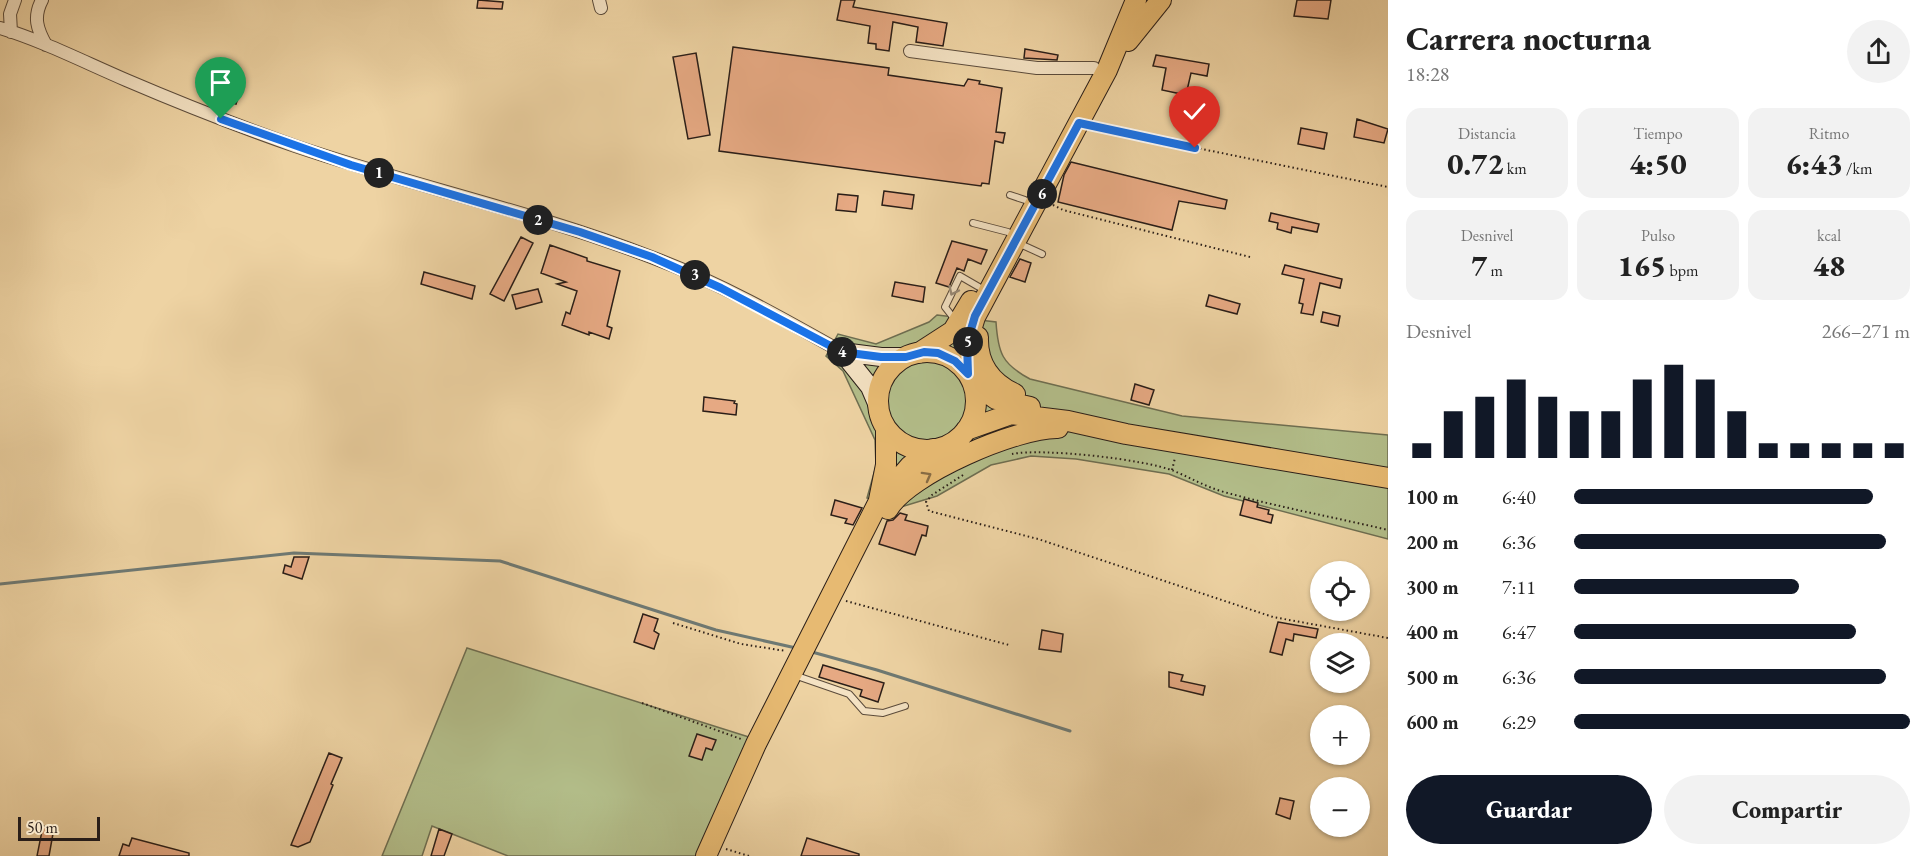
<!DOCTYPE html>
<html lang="es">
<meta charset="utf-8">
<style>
body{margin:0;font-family:"EB Garamond",serif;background:#f2f2f2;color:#222;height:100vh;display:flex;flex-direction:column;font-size:22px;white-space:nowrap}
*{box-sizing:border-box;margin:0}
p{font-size:20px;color:#767676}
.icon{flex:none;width:33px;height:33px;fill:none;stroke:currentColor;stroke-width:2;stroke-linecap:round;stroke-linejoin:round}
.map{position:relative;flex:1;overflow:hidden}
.details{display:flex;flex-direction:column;background:#fff;width:540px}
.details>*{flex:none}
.controls{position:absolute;left:1310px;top:561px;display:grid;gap:12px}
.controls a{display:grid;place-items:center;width:60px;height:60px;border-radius:50%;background:#fff;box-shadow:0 2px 4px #0004;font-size:30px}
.scale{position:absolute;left:18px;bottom:15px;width:82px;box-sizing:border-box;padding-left:6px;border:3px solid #2a1e18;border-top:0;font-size:16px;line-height:21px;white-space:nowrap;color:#2a1e18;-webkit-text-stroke:4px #f4e2c3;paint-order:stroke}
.pin{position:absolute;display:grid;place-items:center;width:51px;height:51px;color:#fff;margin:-62px -26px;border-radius:50% 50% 50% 0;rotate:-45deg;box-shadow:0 0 6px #0007}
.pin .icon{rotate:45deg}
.km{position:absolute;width:30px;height:30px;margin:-15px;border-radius:50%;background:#222;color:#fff;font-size:16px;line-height:30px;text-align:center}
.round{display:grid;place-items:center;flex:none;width:63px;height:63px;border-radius:32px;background:#f2f2f2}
.headline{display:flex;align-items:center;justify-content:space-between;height:102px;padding:0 18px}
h1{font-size:33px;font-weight:800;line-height:45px}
.metrics{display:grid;grid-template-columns:repeat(3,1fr);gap:9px;height:102px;padding:6px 18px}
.metrics div{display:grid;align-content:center;border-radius:15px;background:#f2f2f2;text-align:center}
.metrics b{font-size:30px;font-weight:800}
.metrics small{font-size:16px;font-weight:400}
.metrics p{font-size:16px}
.chart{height:168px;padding:12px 18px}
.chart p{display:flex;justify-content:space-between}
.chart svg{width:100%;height:108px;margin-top:6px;stroke:#111827;stroke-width:6}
.primary-button{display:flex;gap:12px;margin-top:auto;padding:12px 18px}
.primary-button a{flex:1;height:69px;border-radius:36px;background:#111827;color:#fff;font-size:24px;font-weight:800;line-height:69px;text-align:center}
.primary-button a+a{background:#f2f2f2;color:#222}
ul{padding:0 18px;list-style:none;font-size:20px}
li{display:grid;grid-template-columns:96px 72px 1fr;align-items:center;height:45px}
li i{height:15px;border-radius:8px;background:#111827}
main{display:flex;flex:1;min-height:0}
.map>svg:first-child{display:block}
.green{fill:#b3be8a;stroke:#6e6e51;stroke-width:1.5}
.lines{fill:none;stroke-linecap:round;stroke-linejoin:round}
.stream{stroke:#6e7973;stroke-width:3}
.building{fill:#e6a983;stroke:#2a1e18;stroke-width:1.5}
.lane-casing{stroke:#5b4b3b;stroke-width:8}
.street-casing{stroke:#5b4b3b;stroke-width:14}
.secondary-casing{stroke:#2a1e18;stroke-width:20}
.primary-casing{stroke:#2a1e18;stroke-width:22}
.path{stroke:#2a1e18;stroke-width:2;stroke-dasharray:1.5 3;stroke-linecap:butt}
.lane{stroke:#f4e2c3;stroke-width:6}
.street{stroke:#f4e2c3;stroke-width:12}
.secondary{stroke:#f4e2c3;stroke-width:18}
.primary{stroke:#e7ba72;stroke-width:20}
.oneway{stroke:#998a76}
.oneway2{stroke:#886c45}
.route-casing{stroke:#fff;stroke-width:12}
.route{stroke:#1a73e8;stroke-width:8}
</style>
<main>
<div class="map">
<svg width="1388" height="856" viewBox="0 0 1388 856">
<rect width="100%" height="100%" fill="#eed3a3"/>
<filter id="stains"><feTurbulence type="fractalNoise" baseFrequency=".00333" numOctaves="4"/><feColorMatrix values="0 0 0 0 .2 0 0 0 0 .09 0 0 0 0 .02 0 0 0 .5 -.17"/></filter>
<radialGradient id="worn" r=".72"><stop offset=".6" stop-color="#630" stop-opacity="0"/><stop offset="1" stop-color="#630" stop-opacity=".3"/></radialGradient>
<path class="green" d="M937,315L996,322C998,353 1002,364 1030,379L1182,416L1388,435V539L1224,496L1169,474L1076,459L1031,456L991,465L937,496L901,507L867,498L876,466L875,440L843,371L826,356L838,334L876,344L929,322Z
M467,648L752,738L697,856H508L432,826L422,856H382Z"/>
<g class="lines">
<path class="stream" d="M0,584L294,553L500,561L716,630L796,648
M812,652L877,670L1070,731"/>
</g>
<path class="building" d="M478,0L503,2L502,9L477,8Z
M841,0H855L853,7L947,23L943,46L916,42L918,27L893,22L889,51L876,49V44L868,43L870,26L837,20Z
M1297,0H1331L1328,19L1294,16Z
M733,47L889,68L888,75L964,86L968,79L980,81L979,84L1002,88L996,132L1005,133L1003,143L995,141L989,184L982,183L981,186L719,151Z
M1025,49L1058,55L1057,60L1024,58Z
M696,53L710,135L688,139L673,57Z
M1156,55L1209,64L1207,76L1191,73L1186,95L1162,90L1166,68L1153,66Z
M220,83L241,89L236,104L216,98Z
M1357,119L1388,129L1384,143L1354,137Z
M1301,128L1327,133L1324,149L1298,144Z
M1071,162L1227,200L1225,209L1179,201L1172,230L1058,202L1064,175Z
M884,191L914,195L912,209L882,205Z
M838,194L858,196L856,212L836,210Z
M1271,213L1319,224L1317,232L1292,227L1291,233L1277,229L1278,223L1269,221Z
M521,237L533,243L504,301L490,294Z
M952,241L987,250L981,264L968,259L964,271L957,268L949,287L936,283Z
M550,245L587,258V261L620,271L607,326L612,328L609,339L589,332V335L562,325L566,312L570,314L577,291L557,284L566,282L541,273Z
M1020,259L1031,263L1025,282L1010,277Z
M1285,265L1342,279L1340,288L1320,283L1313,315L1301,313L1303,304L1299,303L1304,279L1282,274Z
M424,272L475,286L472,299L421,284Z
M895,282L925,287L923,302L892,296Z
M538,289L542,302L516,309L512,295Z
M1209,295L1240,304L1237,314L1206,306Z
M1323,312L1340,316L1338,326L1321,322Z
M1135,384L1154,390L1149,405L1131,400Z
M704,397L735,401L734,403L737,404L736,415L703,411Z
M1244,499L1258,503L1257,507L1269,510L1268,514L1273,515L1271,523L1240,515Z
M835,500L862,508L853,525L845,523L847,519L831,515Z
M900,513L907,515L905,520L928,526L926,536L922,535L915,555L879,544L887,521L893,520Z
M294,557H309L302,579L283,573L285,565L291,567Z
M643,614L658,619L654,631L659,634L654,649L634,642Z
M1278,622L1318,629L1316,638L1294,634L1293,641L1286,639L1282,655L1270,652Z
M1042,630L1063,634L1061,652L1039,649Z
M823,665L884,683L878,702L860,696L862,690L819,677Z
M1169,672L1183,675L1181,681L1205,686L1203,695L1169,687Z
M697,734L716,740L712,750L706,748L702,760L689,756Z
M329,753L342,758L331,784L333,785L310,842L298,847L291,845Z
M1280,798L1294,801L1290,819L1276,814Z
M43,826L54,828L49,856H37Z
M439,829L452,834L444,856H431Z
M132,838L189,853V856H119L123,844L129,846Z
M807,838L859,854V856H801Z"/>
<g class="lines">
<defs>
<path id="lane" d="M1010,195L1025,200
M973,223L1008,232
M1018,243L1042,254
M956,321L945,307L960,276L979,287
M794,675L849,694L864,711L883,713L905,706"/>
<path id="street" d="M42,0C33,17 37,29 46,45
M599,0L601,8
M0,28C43,41 84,62 126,80C182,104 238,126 295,146C413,186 535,212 651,257C718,282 780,317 842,352
M11,32L10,14L15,0
M910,51L1037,68H1094"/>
<path id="secondary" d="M842,352L870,387L879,408
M842,352L881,357H906"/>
<path id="primary" d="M1128,41L1161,0
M978,337C977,364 991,383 1015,394
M878 401a49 49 0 1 1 98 0a49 49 0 1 1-98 0Z
M919,353L953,331L971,301
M968,374L967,343L975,317L1107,70L1136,0
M972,382L996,399L1030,407
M966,430L1011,414L1068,421L1126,434L1388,478
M879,500L886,465V428
M888,509C908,474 1018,427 1058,428
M706,856L756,744L878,503L910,466L933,449"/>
</defs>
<use href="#lane" class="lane-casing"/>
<use href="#street" class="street-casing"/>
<use href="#secondary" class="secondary-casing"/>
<use href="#primary" class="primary-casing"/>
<path class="path" d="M1094,127L1388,187
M1053,205L1063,210L1250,257
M1012,454C1043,448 1144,459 1174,471C1191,478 1206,487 1224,492C1278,507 1333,517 1388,530
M1172,470L1175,458
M963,475L932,495L926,502L929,511L1038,539L1273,617L1388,638
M846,601L1009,645
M673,623L741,644L786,651
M642,703L741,739
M726,849L749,856"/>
<use href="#lane" class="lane"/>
<use href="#street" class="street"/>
<use href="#secondary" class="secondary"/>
<use href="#primary" class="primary"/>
</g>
<defs><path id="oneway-chevron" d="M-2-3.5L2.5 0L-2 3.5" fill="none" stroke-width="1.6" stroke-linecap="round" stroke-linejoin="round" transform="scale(1.5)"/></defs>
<use class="oneway" href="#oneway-chevron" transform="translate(953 291) rotate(115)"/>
<use class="oneway2" href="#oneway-chevron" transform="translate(927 476) rotate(-29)"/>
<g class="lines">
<defs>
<path id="route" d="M221,119L351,165L580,232L652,257L721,288L842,352L881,357H906L924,352L938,353L955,361L968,374L967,343L975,316L1079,123L1195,148"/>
</defs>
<use href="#route" class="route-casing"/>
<use href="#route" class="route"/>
</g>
<rect width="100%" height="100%" filter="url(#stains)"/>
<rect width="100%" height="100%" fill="url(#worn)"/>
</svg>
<div class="controls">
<a><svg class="icon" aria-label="locate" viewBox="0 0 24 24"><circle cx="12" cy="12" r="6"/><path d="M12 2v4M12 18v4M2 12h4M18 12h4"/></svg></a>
<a><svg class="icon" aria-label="layers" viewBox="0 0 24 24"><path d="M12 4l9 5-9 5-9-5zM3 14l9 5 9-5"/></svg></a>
<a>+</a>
<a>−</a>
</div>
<div class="scale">50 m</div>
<div class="pin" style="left:221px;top:119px;background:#1e9e55"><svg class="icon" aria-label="arrive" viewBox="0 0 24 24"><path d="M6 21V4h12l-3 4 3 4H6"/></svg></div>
<div class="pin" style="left:1195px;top:148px;background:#d93025"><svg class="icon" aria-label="check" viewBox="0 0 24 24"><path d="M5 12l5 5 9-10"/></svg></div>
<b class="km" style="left:379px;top:173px">1</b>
<b class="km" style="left:538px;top:220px">2</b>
<b class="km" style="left:695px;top:275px">3</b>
<b class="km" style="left:842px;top:352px">4</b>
<b class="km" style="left:968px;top:342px">5</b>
<b class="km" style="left:1042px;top:194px">6</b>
</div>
<section class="details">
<div class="headline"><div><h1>Carrera nocturna</h1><p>18:28</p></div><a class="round"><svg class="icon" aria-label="share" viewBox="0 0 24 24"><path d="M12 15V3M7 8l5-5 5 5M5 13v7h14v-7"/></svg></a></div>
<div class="metrics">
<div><p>Distancia</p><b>0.72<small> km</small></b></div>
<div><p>Tiempo</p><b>4:50</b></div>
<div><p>Ritmo</p><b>6:43<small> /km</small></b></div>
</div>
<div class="metrics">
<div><p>Desnivel</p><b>7<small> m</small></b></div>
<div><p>Pulso</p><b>165<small> bpm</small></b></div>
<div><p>kcal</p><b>48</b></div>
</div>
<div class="chart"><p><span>Desnivel</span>266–271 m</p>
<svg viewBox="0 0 160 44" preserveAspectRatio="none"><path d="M5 44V38M15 44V25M25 44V19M35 44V12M45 44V19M55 44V25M65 44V25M75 44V12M85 44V6M95 44V12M105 44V25M115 44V38M125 44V38M135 44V38M145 44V38M155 44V38"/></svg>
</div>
<ul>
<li><b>100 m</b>6:40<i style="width:89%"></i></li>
<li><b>200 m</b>6:36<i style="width:93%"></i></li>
<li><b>300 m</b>7:11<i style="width:67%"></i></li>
<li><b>400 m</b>6:47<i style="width:84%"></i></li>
<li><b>500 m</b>6:36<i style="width:93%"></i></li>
<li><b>600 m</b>6:29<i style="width:100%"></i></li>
</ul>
<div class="primary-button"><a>Guardar</a><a>Compartir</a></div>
</section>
</main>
